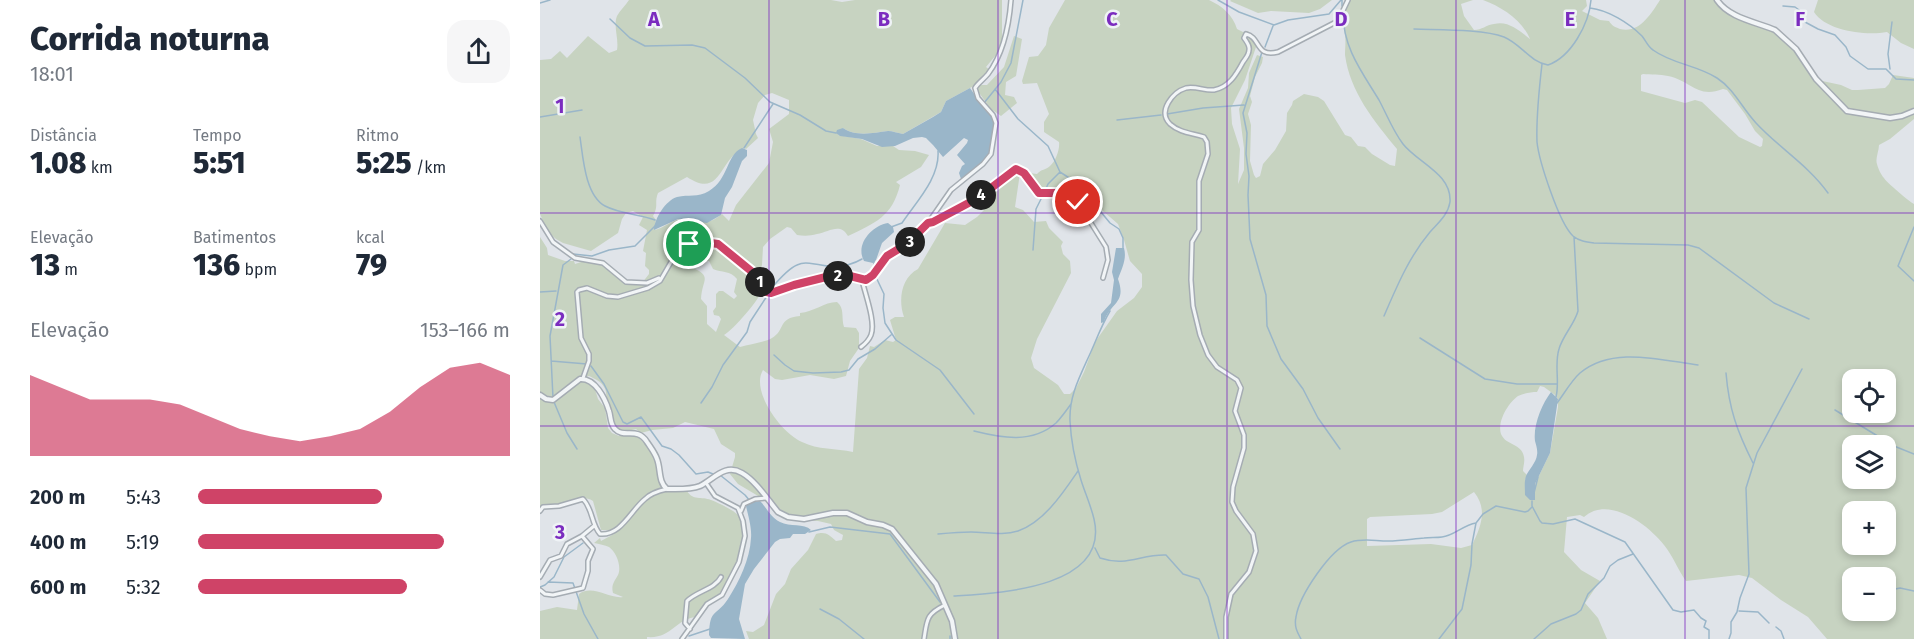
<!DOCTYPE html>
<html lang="pt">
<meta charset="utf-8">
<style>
body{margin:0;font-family:"Fira Sans",sans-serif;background:#f6f6f7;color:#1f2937;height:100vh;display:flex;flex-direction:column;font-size:22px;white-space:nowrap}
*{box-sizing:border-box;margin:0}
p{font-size:20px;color:#747a83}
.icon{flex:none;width:33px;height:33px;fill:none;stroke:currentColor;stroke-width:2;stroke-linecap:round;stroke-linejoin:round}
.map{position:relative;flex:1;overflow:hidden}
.panel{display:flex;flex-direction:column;background:#fff;width:540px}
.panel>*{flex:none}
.controls{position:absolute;left:1302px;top:369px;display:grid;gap:12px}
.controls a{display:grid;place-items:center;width:54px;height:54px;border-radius:12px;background:#fff;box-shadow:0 3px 9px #0003;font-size:30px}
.pin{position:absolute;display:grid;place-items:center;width:51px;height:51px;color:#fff;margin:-26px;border:3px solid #fff;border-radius:50%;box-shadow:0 2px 6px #0007}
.km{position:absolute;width:30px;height:30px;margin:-15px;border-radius:50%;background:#222;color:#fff;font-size:16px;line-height:30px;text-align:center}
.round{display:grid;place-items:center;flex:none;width:63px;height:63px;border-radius:18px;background:#f6f6f7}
.head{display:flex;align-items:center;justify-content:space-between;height:102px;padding:0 30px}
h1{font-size:33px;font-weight:800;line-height:45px}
.figures{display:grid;grid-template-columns:repeat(3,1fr);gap:9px;height:102px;padding:6px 30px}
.figures div{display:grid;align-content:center}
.figures b{font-size:30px;font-weight:800}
.figures small{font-size:16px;font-weight:400}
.figures p{font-size:16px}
.chart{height:168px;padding:12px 30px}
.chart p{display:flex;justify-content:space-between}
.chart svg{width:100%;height:108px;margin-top:6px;fill:#cf4367;opacity:.7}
ul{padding:0 30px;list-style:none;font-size:20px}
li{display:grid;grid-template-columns:96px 72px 1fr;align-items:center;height:45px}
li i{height:15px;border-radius:8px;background:#cf4367}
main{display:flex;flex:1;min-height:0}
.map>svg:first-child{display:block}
.green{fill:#c7d3c1;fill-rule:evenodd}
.water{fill:#9ab6c9}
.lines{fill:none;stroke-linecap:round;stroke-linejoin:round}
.stream{stroke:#9ab6c9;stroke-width:1.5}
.minor-casing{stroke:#a5acb3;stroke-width:6}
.tertiary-casing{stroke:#a5acb3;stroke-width:7}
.minor{stroke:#f2f5f7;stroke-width:3}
.tertiary{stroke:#f2f5f7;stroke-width:4}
.route-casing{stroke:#fff;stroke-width:12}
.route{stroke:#cf4367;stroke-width:8}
.grid{fill:none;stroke:#7b2cbf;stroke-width:1.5;stroke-opacity:0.55}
.grid-label{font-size:20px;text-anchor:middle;font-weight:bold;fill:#7b2cbf;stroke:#eff3f6;stroke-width:5;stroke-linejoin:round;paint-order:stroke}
</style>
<main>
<section class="panel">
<div class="head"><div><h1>Corrida noturna</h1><p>18:01</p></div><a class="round"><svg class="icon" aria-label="share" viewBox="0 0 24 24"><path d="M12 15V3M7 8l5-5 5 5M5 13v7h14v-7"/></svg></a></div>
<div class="figures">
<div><p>Distância</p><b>1.08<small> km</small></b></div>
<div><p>Tempo</p><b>5:51</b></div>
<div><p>Ritmo</p><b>5:25<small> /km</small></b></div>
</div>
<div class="figures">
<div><p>Elevação</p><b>13<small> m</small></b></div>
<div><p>Batimentos</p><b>136<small> bpm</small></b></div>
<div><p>kcal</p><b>79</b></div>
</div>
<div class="chart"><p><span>Elevação</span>153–166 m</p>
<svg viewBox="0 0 160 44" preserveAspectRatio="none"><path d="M0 44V11L10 16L20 21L30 21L40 21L50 23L60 28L70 33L80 36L90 38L100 36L110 33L120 26L130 16L140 8L150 6L160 11V44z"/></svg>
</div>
<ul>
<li><b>200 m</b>5:43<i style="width:59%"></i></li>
<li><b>400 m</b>5:19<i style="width:79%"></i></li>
<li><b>600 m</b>5:32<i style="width:67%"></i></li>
</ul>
</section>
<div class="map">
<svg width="1374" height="639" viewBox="0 0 1374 639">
<rect width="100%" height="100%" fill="#e0e4e9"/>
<path class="green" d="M89,0H291L302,2L315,0H462V41L460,50L446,67L450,70L441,82L406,101L401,112L363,134C357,133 353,131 348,131C333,133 316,137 303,128L298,135L321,139L337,146H353L359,150L375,151L389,155L381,167L356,182L360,185C352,217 335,223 308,236C300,222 289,232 277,234C270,236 264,236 257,235L251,228L247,227L230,239L223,247L222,265L218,276C221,280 224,284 222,290C220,299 193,330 184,335L200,347C210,344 223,343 232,338C246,330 237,318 260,316V313C274,312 284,302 297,302C305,308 301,318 304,327L316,328L319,333V348L310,361L306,376L294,379L270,375L242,380L235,379L223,370C210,391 242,434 262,442C278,450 296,448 313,452L319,369L327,358L330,346L334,347L345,340L353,342L356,340L350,320L355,317H364C358,300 361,278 378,269L405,223L425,225L437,217L446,208L445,203L441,200L464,173H480L475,207L483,210L494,222L506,221L509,228L523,242L521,246L523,254L530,261L531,273L497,339L491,358L494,368L518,385L524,394H530L536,388L544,372L555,342L577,311L594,298L602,287V274L590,261L584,240L578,224L563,211L539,183H534C515,197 500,195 489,173L497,174C501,169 506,170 510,166C516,161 520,149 519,142L504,132V122L509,114L497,83L483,84L482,81L489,57L498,56L506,45L509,28L525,0H669C682,6 693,15 697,29L703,32L708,31L717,44L705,80L691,108L692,124L700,149L698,184L704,170V148L699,109L708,88L709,73L717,55L723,57L722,63L715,77L710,96L712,102L708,114L711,125L710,161L714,175L716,178L720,176L723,164L735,150L746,131L747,113L752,105L753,101L764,94L778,97L784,101L805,135L811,137L818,146L825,147L832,154L850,165L855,166L857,149C834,121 810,92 805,55C805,48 806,42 805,36C804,19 800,15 809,0H933L921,4L924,16L934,30C942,30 946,25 954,24C968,20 980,31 990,39C982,20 962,7 943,0H1046L1047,6L1042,11L1060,20L1069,21C1072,26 1075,27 1080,29C1099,34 1111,14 1120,0H1174C1184,13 1202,22 1218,26C1226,28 1235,27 1241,32C1255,42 1265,64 1273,79L1301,85L1312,90H1318L1345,88L1349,84L1353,75L1374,78V119L1350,139L1339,145C1339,151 1335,159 1337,164C1338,168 1341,175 1344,178C1345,181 1371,203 1374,204V639H1287L1268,617L1241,600L1212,578L1199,575L1146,581C1138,570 1133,556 1124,545C1108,524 1068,495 1044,517L1040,515L1027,517L1024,552L1041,570L1060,581L1045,603L1058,618L1067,639H209L206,631L213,632L224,625L236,594L245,584L251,569L268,550L276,534C286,531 289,535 296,541L302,540L303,535L294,530L291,524L278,521L255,520L248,514L198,484L190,474L195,457V453L181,444L174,429L145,422L133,428L112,430L101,433L96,429C73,435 77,425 71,410C70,407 68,404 67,401C66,397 67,391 64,387C61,381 55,379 49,376L36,380L48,381L54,386L58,399L65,408L68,428L72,433L79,436L81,433L94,434C110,445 119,462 119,482H123L125,492L136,490L147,491C153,501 161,496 171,500C181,504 201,513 204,523C211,542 196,578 184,593C180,598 173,598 168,602C164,606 160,612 156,617C135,619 132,639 107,637V639H0V611L17,607L37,610L39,594C53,584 68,599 83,597L73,593C71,585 74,582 78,575C82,566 76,552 69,547C65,545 59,544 54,543L60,538L61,541L74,534L68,530H61L53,501C42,494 35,501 25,503C16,505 8,503 0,507V237L7,248L8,255L25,261H34L35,264L50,259H58L70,267L84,280L102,283L109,274V270L105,266L106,253L103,251L107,230L99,225L103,217L93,211L86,213L82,219L78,233L51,251L23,243L16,239L8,232L0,214V60L11,59L20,51L27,58L48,36L69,53L77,50C79,39 73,26 77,16C80,10 86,5 89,0ZM1103,74C1111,75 1120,74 1128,76C1152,81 1157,99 1183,89L1187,90L1205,114L1215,131L1223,139L1222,146L1220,147L1199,137L1162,102L1155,100L1145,103L1101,91V75ZM232,93L249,100V114L229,129L233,142L229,163L196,205L189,221L182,214C164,229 159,218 141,219C131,220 123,229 114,230L116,220L113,216C119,205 114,203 118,193L147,177C182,200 179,158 204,148L206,149L218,138L216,134L213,120L218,103L225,95ZM142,258L169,261L173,269C182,273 190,270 197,279L194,292L197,296L194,299L183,291H179L176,294V307L173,311L174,315L179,316L181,319L176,332L167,324V306L161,299C162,278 174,277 149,266L147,262L143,263L139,260ZM1312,380H1346V412H1312ZM1000,386L1004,387L1015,395L1018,399V407L1010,453L995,484V500L985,481L987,475L983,471C983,467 985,462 984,457C982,443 966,446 961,434C957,422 968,403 978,396C984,393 991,392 997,392ZM1312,446H1346V478H1312ZM934,492C948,509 941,527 932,545L921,548L891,544L827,546V519L830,517L892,514L902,512ZM1312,512H1346V544H1312ZM1312,578H1346V610H1312Z
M691,0H792L780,9L769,13L731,11L718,13L690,1Z
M1278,0H1374V49L1361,43L1347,32C1326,36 1286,31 1274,12Z
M474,36L482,39L476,76L466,82L465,95L474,97L477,103L461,116L451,109L437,90L440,85H447L464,67Z"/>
<path class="water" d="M430,88L446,111L453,118L455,127L450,151L447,158L421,179L419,173L422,166L425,164L417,155L427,143L428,140L424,138L403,157L393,145L386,138L382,137L373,138L355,146L342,147L322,139L300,136L296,133L297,130L303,128C316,137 333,133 348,131C353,131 357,133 363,134L393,117L401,112L406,101Z
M202,148L207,150V156L202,161L192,187L185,198L181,215L167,223L138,219L114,230C114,219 126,200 137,197C149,194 157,198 169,191C189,179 186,155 202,148Z
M348,223L353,227L354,232L342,243L336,260L333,263L324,261C315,245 331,226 348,223Z
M576,248H584C587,259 582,268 578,279C587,304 570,302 564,322L561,323V314L571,303L574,280L572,272Z
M1011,392L1018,399L1010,453L995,484V500H990L985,495C985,489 984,482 986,476C989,469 996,463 997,455C998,450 996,445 995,441C993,425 1002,404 1011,392Z
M220,501C228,509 229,516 240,522C250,527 264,523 271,530L265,534H253L250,538L240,539L235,542L214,569L205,584L199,619L205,639L171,638L169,635C170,608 175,618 188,599C199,582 210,559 211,538C212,528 208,515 206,506L208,503Z"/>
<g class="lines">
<path class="stream" d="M678,0L699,12L734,25L748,20L789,14L801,0
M802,0V6
M0,3L10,0
M1243,6L1255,7L1262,12L1265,22L1278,29L1295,35L1306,47L1310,56L1328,69H1346L1356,79L1374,80
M1050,8C1068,10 1089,23 1102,36C1106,41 1108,47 1113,50C1132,64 1157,65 1177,78C1194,89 1202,108 1216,123C1239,148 1268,165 1288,193
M803,13C803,48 822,72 839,100C847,115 853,131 863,144C878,163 912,174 910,202C908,215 898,223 890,232C869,257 857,286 844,316
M70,19L90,38L105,46L152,45L165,48L205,78L230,102L260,115L286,131L296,133
M874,29C898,30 943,29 964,37C981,44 990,62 1008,65C1031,57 1049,24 1051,0
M725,47L733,26
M722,52L703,113L707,133L706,154L709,176L708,195L710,239L726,295L727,326L741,359L763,389L778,418L800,449
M1002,64C999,90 996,116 997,142C999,161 1019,223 1033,236C1039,241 1046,242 1054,243L1148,245L1159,248L1234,303L1269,319
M1350,69L1348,54L1352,22
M455,89L478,119L508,146L520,172L537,183L570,223L579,229L583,238V248
M444,103L461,82L471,63L483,0
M627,114L663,108L704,105
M0,117L42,110
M577,120L621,115
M40,137C43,157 45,195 65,206C80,214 100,214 115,220
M204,148L233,104
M505,191L508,184L520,172
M351,227L362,223C376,202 400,178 398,151
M1374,227L1358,266L1374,281
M493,250L496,209L503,195
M33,254L52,256L69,250L95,246L115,226
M334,271V261
M335,275L344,294L343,308L345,323L356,340L400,370L434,414
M229,291C236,283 247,269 257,265C265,261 272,264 281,265C295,268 310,266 322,259
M0,292L16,291
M880,338L945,379L977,384H1017
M234,355L245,365L254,371L273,373L301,372L309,370L318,359L335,349L351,335
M11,361L47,364
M51,366L64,384L83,422L87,424L101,417L122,446L131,449L139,455L156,474L168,472L173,474
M1186,373C1189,409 1197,431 1213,463
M1016,397C1020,381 1014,365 1019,349C1023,335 1034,325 1038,311L1034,237
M13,398L10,336L23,265L31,259
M14,402L27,433L37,449
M161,403L172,387L183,365L207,332L210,322L227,296
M1017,403C1024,394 1031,381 1040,373C1072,346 1120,360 1158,365
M1295,410L1354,446L1374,454
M434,431C462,438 492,444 516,423C521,418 526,411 531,404
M180,475L205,495L210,501
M994,493L998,477
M992,501V506L1000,521L1002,523L1013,524L1035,519L1085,542L1133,610L1141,612L1154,610L1161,618L1166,621L1164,627L1169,630V639
M269,532L290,527L350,534L400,602
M398,534C409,533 420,532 431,532C446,532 463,536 478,531C504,522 523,493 538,471
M555,548L560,558C587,567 601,554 626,555L643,574L659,579L668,597L679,639
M8,582L33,583L44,614L58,639
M0,587L5,585L14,577L24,557L43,543
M1346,591L1360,588L1374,591
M414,596C460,593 570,588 554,519C551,506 545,493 541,480C535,461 531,441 530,421C529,397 539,378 549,356C556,341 561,326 570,311
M280,609L299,619L324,639
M1199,611L1218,612L1229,623
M1236,627L1241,631L1244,639
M149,636L170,629
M410,636V639
M761,639C757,632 754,626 756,617C759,596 790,549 811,542C823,538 835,541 848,541C860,541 872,539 884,538C890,537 896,538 902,537C914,536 923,525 936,523
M899,639L922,609L931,565L932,544L936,523L943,514L956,506L985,512L988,511L992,507
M994,639L1011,624L1036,614L1041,610L1048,594L1064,578L1070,566L1078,560L1093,554
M1189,639L1191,633V622L1197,612L1200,598L1209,574L1206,488L1217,453L1262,369"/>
<defs>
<path id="minor" d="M706,34C721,37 715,58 738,52L798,21L808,0
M0,221L13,242L35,258L63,263L86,282L107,283L119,278
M388,223H392L438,198L473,170L478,169L488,178L499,193H529L534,196L566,247L568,260L563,278
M321,347C325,344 329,340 331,335C336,322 325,294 322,280
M43,378L49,361V354L41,338L37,292L39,290L47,288L67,296L78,297L108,288L120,281L138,250L149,244L164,242L178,245L212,271L219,278L223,291L228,293L286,277L310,276L326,280L333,275L347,256L372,241L388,223L411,190L443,164L451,154L456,123L453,115L438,98L435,88C438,83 444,79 448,74C464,53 469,26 471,0
M0,511L3,507L19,506L43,499C53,509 51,524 60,534C81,536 91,510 105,499C111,493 118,491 127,489
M201,511L204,504L215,499L226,498
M0,577L10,560L21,556L27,544L42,536L54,526
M0,590L5,594L13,595L43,588L48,571V561L53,549L42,536
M150,629L145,623L147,601C157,591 175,589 181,577
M142,639L167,604L182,595L199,562L205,536L203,521L198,508L175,496L166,483
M384,639C387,620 386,614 405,605
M686,639V617L691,594L709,572L716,551L713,534L696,511L692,502L693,487L704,448V435L695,411L701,388L697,380L677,367L668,355L660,335L653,306L651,280L652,242L659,230V181L668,154L667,142L664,137C652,133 640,133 630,124C617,111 633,92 646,88C656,86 665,91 674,90C689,87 696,75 703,62C705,59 709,55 709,50C710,46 707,42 704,38L706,34"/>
<path id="tertiary" d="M1177,0C1189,18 1216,22 1235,30L1256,49L1276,79L1307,111L1350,118L1362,116L1374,111
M0,395L6,399L13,400L40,379C55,378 65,398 69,411C71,417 70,424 75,429C84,439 97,426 107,442C111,448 115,453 117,459C121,469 118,482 127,489C137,489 150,490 160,486C174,479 185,463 202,473C216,481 228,500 238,512L248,517L264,519L293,513H307L327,522L343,525L352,529L396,584L412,621L415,639"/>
</defs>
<use href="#minor" class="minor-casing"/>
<use href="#tertiary" class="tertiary-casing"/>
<use href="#minor" class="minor"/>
<use href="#tertiary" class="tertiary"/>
</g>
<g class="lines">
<defs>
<path id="route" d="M149,244L164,242L178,244L216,275L223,291L231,293L254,285L286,277L310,276L326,280L333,275L347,256L367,244L388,223L393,222L438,198L476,169L484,173L499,193H529L532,194L538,202"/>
</defs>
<use href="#route" class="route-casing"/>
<use href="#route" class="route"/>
</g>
<path class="grid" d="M229,0V639M458,0V639M687,0V639M916,0V639M1145,0V639M0,213H1374M0,426H1374"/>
<g class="grid-label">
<text x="114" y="26">A</text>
<text x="344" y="26">B</text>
<text x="572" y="26">C</text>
<text x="801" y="26">D</text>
<text x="1030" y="26">E</text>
<text x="1260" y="26">F</text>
<text x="20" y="113">1</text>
<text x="20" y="326">2</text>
<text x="20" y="539">3</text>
</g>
</svg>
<div class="controls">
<a><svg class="icon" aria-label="locate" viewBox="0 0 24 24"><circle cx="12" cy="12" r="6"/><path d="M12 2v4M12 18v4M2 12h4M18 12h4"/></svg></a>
<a><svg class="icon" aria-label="layers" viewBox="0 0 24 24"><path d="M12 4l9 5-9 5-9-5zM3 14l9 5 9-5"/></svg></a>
<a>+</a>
<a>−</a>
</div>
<div class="pin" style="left:149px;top:244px;background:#1e9e55"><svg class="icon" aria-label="arrive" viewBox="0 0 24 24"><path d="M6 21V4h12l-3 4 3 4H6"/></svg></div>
<div class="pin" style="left:538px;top:202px;background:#d93025"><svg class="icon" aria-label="check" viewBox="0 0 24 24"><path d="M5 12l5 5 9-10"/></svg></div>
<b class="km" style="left:220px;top:282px">1</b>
<b class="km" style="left:298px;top:276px">2</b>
<b class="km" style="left:370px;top:242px">3</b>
<b class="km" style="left:441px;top:195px">4</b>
</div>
</main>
